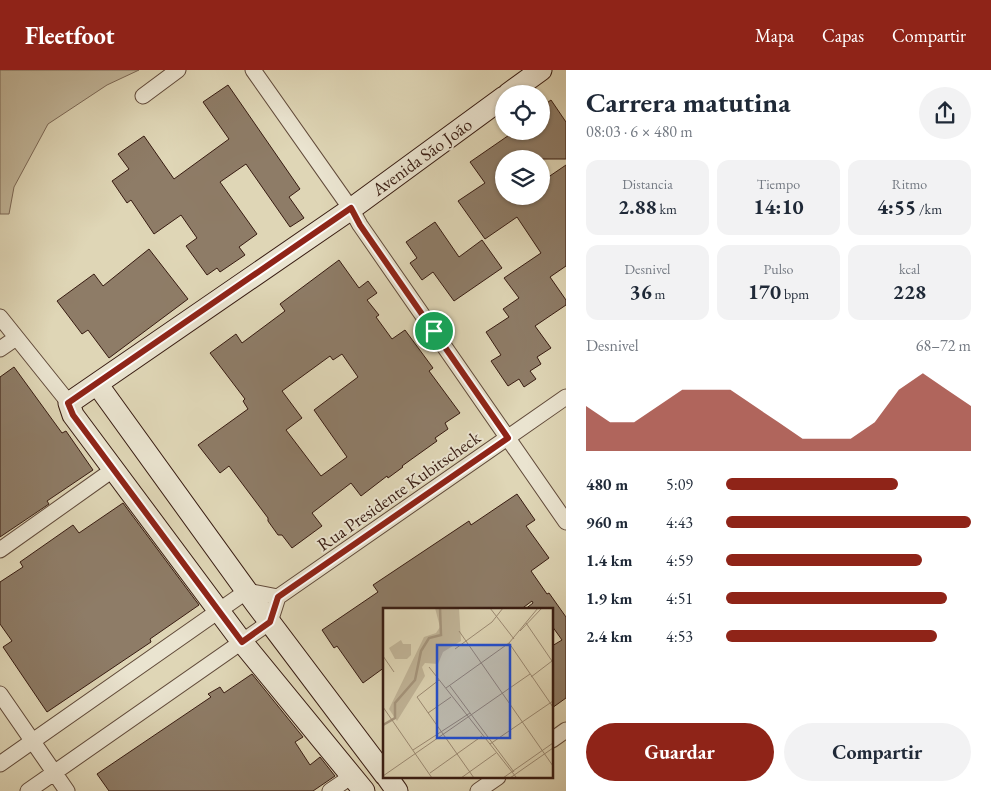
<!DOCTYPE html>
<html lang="es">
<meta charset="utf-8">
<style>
body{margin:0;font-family:"EB Garamond",serif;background:#f2f2f3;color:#1f2937;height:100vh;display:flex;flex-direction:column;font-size:19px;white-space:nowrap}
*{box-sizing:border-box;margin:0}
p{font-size:16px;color:#747a83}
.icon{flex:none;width:28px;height:28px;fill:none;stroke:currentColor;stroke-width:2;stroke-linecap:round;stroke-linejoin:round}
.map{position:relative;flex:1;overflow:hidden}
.drawer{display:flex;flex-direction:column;background:#fff;width:425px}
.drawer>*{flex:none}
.controls{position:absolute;left:495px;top:15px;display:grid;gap:10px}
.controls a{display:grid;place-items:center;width:55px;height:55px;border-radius:50%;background:#fff;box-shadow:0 1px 4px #0004;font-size:25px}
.pin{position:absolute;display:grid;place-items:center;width:42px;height:42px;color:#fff;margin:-21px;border:2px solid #fff;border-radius:50%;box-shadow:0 1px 5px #0007}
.round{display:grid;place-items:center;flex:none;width:52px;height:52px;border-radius:26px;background:#f2f2f3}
.headline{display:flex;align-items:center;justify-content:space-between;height:85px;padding:0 20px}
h1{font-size:28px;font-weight:700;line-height:38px}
.figures{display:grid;grid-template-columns:repeat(3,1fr);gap:8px;height:85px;padding:5px 20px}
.figures div{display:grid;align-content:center;border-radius:12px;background:#f2f2f3;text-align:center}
.figures b{font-size:21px;font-weight:700}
.figures small{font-size:14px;font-weight:400}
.figures p{font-size:14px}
.chart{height:140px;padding:10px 20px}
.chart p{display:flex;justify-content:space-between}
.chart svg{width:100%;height:90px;margin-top:5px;fill:#8f2418;opacity:.7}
.primary-button{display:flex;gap:10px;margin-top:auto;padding:10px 20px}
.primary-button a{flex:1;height:58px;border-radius:30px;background:#8f2418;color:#fff;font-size:20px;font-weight:700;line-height:58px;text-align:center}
.primary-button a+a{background:#f2f2f3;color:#1f2937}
ul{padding:0 20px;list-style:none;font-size:16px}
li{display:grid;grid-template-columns:80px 60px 1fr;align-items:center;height:38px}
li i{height:12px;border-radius:6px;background:#8f2418}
header{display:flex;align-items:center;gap:30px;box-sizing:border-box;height:70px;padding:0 25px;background:#8f2418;color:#fff}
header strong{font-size:24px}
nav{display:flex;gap:28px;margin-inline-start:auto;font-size:18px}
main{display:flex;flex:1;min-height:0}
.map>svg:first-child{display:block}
.green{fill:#c2b69a;stroke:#7c6856}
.building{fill:#8e7c67;stroke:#371b11;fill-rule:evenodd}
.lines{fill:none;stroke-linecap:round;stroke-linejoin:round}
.street-casing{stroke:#614a3a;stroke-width:17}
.secondary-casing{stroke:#371b11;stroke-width:23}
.street{stroke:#eae4d0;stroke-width:15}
.secondary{stroke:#eae4d0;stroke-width:21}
.route-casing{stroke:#fff;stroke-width:10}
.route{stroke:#8f2418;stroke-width:6}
.labels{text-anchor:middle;stroke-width:4;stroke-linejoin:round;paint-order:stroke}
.street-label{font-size:18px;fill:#371b11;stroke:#eae4d0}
.inset-river{fill:none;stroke:#a6967e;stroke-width:2.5}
.inset-road{fill:none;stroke:#9c8b74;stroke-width:1}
.view{fill:#1d4ed8;fill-opacity:0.15;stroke:#1d4ed8;stroke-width:2.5}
.inset-edge{fill:none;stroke:#371b11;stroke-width:2.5}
</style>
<header>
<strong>Fleetfoot</strong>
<nav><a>Mapa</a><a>Capas</a><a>Compartir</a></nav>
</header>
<main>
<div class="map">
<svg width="566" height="721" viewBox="0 0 566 721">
<rect width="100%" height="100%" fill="#dfd6b6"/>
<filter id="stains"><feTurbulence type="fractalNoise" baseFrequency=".004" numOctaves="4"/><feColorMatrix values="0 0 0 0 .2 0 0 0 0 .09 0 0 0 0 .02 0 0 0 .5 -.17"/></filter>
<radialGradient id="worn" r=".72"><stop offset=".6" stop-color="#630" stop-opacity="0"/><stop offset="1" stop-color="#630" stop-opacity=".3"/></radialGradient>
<path class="green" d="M0,0H139L107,15L48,54L14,117L9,144H0Z"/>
<path class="building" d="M228,15L300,119L289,127L304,148L290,157L246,94L220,112L257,164L239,177L245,185L220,202L217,198L207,205L186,176L197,168L181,145L154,164L131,130L127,133L112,111L129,99L118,84L144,66L174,109L229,69L203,32Z
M551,30L566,52V89H504V126H541V112L566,95V196L550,207L566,230V235L535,256L551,278L537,287L541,294L530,301L536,309L524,317L519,309L508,316L491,291L501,285L486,262L509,247L503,239L519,228L504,208L541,183L517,147L485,169L458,131L485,113L470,92L515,61H541V37Z
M435,152L459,187L482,170L502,198L454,231L433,202L422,210L410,193L417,188L406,172Z
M149,179L188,229L109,288L88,260L82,264L57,231L94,204L103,216Z
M339,190L359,218L368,211L377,223L367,230L379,245L376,247L392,269L405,260L433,298L429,301L460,343L445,353L448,359L435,368L437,371L402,396L403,397L388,408L387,406L361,426L351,413L312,443L322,456L292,478L282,465H278L268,451V448L229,396L220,403L198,375L248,339L243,331L245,329L210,283L236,264L242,273L285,241L280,234ZM342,284L358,307L314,340L347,387L321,406L286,360L302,348L282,321L330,286L333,290Z
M14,297L62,363L66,361L93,400L47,431L49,434L0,467V307Z
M517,424L535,450L526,456L549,488L531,501L547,524L549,523L566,547V628L552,638V576L562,570L552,556V540H524L533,533L532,531L520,540H385V597L363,613L337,576L334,578L322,560L378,522L373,515L469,451L471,455Z
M123,433L199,535L150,569L151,572L47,642L3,577L12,571L0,554V512L23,497L20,492L73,455L79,463Z
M252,604L303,667L295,672L310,695L320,687L335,706L313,721H109L97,704L211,627L208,624L220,617L224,623Z"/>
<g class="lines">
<defs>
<path id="street" d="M253,0L351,139L360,155L566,452
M143,26L178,0
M0,247L69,333
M0,279L16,268
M0,480L114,399
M0,624L67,721
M552,670L566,660
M0,694L247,521L278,527
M28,721L270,552L278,527L566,327
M330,721L352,706
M478,721L498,707"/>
<path id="secondary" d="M508,24L541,0
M97,314L256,534L385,705
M387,707L397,721
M364,721L242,572L73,345L69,333L351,139L504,27"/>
</defs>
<use href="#street" class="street-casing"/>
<use href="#secondary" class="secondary-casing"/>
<use href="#street" class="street"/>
<use href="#secondary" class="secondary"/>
</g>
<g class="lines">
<defs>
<path id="route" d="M351,138L360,155L508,368L278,527L270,552L242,572L73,345L68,333Z"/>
</defs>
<use href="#route" class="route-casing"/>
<use href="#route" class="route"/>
</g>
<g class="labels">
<g class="street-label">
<text transform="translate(422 87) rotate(-36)" y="6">Avenida São João</text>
<text transform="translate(399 421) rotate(-35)" y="6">Rua Presidente Kubitscheck</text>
</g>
</g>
<g transform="translate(383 538)">
<rect width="170" height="170" fill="#dfd6b6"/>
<path d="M52,0H76L78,33L60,44L55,56L42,55L39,59L42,68L14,113L6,101L41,29L53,25L57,19ZM18,32L20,36H28V47L24,51H12L6,40Z" fill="#c2b69a"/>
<path class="inset-river" d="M0,117L12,110V95L32,72L38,43L46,30L58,27L57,0"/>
<path class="inset-road" d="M107,0L131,31M143,15L169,53M76,23L170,158M137,23L159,0M126,35L170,99M72,41L109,14L120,0M0,48L11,64M46,59L133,169M148,69L169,53M56,72L34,89L91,170M67,78L131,164M63,80L126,35L155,0M0,99L49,170M45,105L68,89M107,136L170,93M30,142L87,105M47,165L99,128M0,168L147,66M78,170L113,145M120,170L170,135M127,170L170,140"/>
<path class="view" d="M54,37H127V130H54Z"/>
<rect width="170" height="170" class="inset-edge"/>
</g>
<rect width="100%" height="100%" filter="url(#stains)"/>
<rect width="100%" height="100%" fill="url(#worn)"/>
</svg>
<div class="controls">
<a><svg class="icon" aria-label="locate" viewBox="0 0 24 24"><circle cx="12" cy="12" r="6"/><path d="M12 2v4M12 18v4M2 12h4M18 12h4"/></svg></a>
<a><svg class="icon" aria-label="layers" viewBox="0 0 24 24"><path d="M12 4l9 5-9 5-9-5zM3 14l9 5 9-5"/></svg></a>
</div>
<div class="pin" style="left:434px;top:261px;background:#1e9e55"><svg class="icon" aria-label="arrive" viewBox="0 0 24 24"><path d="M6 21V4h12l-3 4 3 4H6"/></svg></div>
</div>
<section class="drawer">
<div class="headline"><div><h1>Carrera matutina</h1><p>08:03 · 6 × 480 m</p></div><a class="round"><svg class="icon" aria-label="share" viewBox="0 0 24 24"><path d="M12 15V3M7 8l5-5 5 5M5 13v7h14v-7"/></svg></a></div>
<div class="figures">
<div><p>Distancia</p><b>2.88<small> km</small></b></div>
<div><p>Tiempo</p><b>14:10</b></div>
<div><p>Ritmo</p><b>4:55<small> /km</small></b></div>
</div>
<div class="figures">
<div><p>Desnivel</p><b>36<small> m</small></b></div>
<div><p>Pulso</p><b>170<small> bpm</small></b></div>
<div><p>kcal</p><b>228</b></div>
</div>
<div class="chart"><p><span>Desnivel</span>68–72 m</p>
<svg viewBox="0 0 160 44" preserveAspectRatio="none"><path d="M0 44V22L10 30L20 30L30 22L40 14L50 14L60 14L70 22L80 30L90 38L100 38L110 38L120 30L130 14L140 6L150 14L160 22V44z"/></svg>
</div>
<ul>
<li><b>480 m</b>5:09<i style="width:70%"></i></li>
<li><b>960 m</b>4:43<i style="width:100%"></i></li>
<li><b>1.4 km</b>4:59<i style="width:80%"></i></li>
<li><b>1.9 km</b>4:51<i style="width:90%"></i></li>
<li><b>2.4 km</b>4:53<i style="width:86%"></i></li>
</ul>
<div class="primary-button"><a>Guardar</a><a>Compartir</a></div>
</section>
</main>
